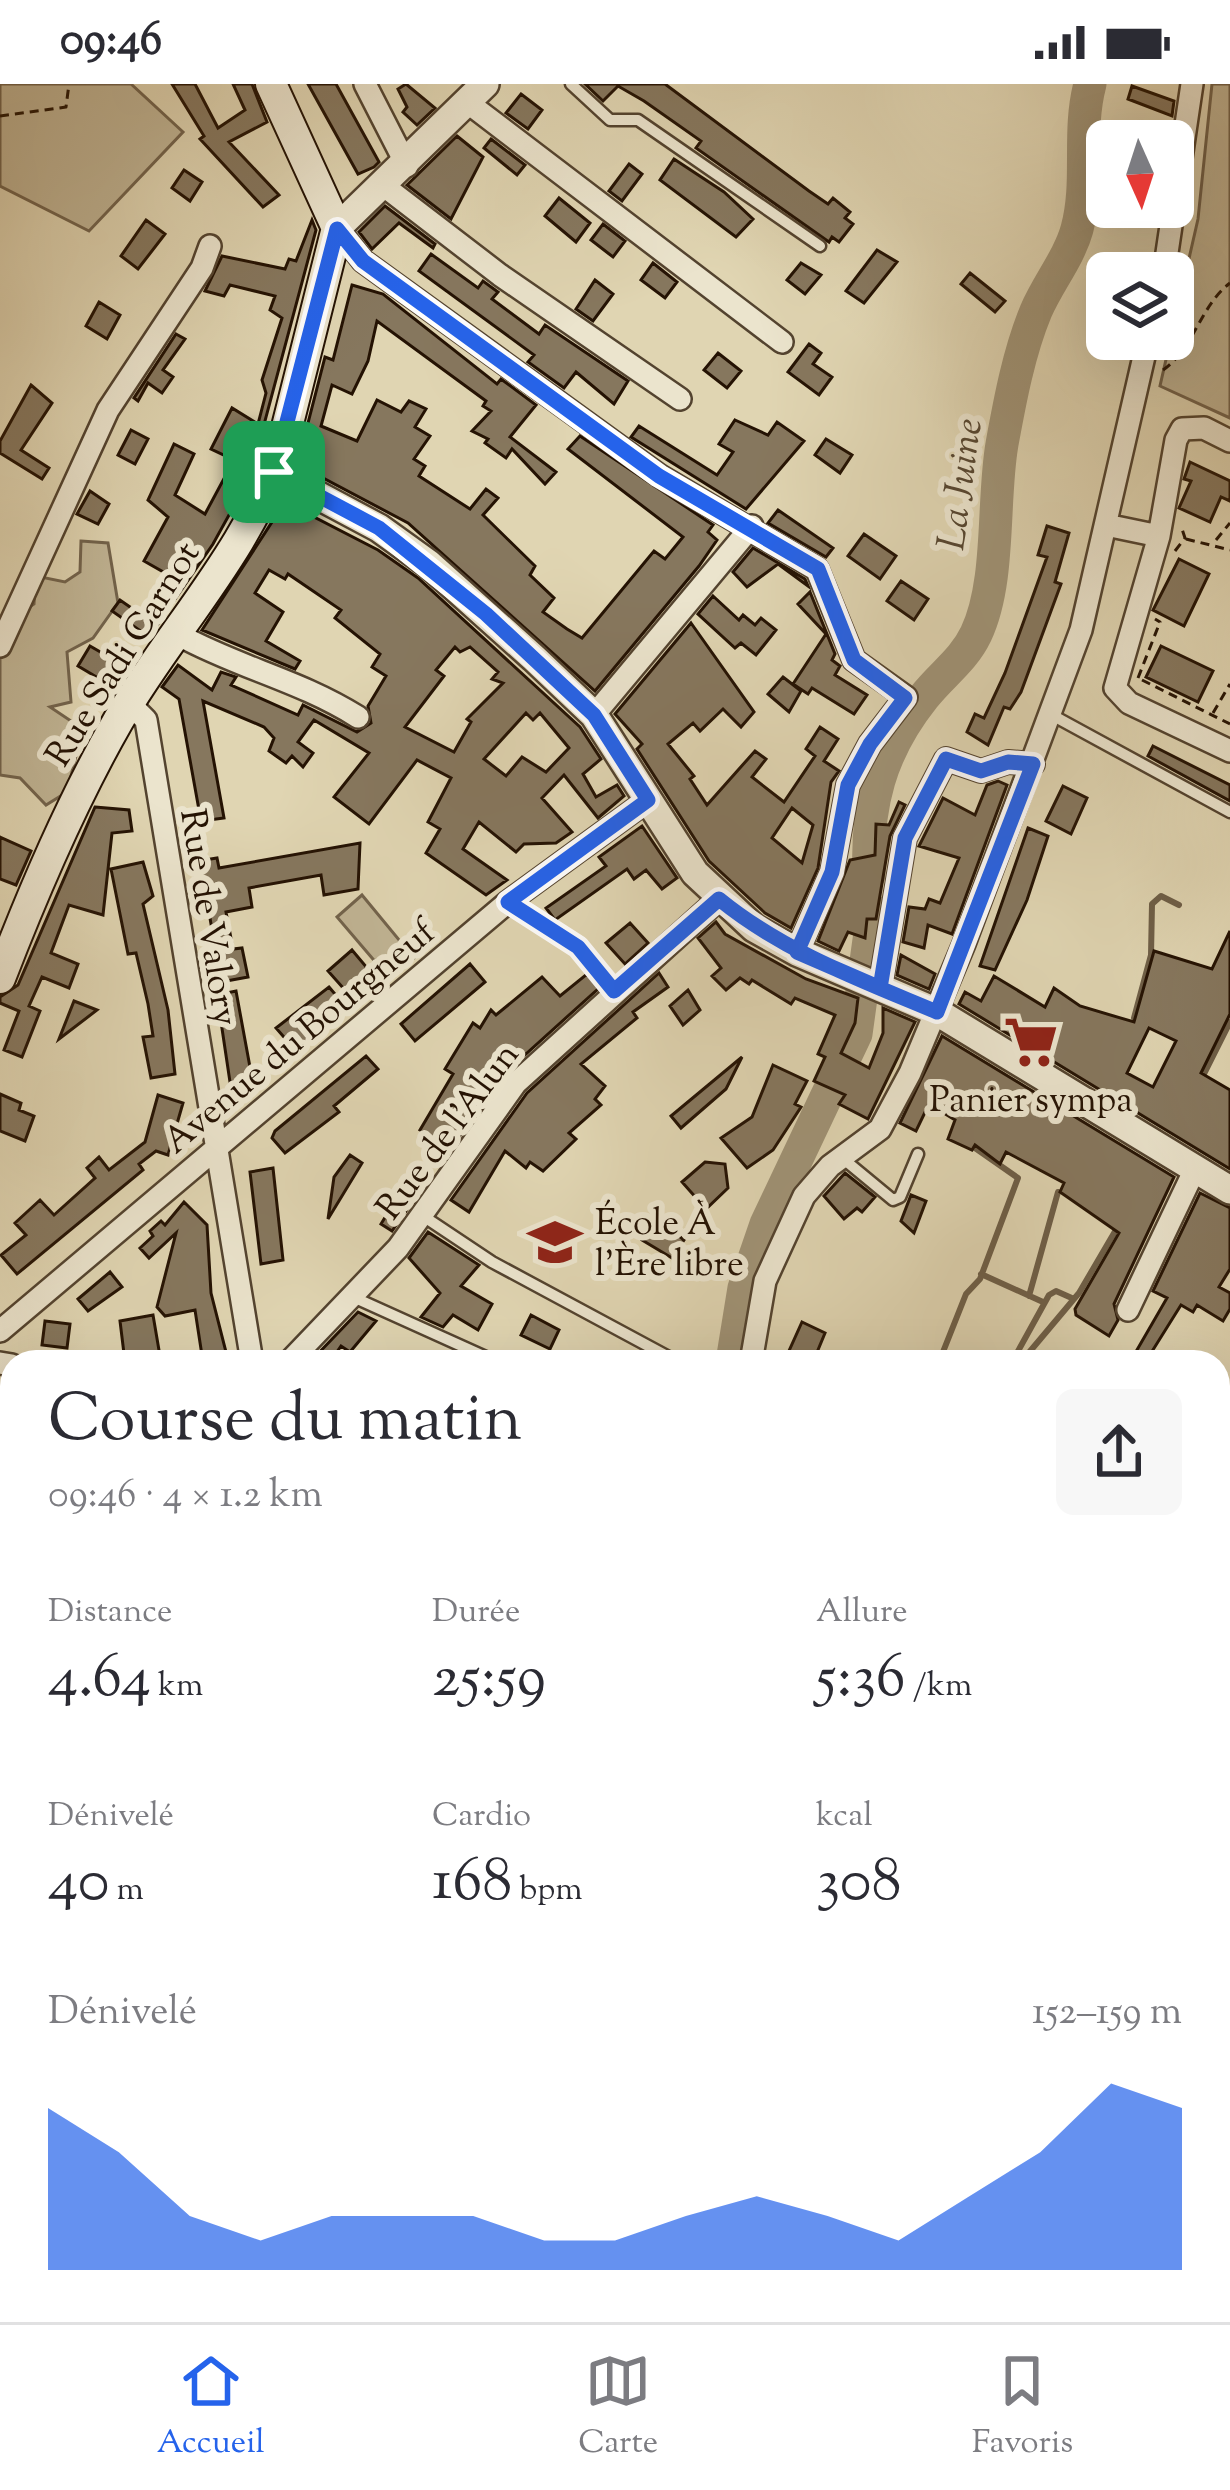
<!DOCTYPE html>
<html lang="fr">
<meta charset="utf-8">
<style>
body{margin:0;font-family:"Sorts Mill Goudy",serif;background:#f7f7f7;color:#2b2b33;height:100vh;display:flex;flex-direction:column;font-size:45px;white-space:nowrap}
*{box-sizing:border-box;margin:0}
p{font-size:39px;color:#7c7c81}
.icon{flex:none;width:66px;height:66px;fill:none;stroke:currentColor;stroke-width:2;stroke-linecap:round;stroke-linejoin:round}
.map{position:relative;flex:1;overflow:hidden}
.side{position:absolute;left:0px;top:1266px;width:1230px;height:972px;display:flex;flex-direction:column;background:#fff;border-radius:36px 36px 0 0;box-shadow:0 12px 48px #0002}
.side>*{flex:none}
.needle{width:78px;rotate:177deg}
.buttons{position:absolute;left:1086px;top:36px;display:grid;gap:24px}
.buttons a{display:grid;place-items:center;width:108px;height:108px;border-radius:18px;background:#fff;box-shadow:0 12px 48px #0002;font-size:60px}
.pin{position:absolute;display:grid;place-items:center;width:102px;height:102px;color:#fff;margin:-51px;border-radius:24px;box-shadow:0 6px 18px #0006}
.round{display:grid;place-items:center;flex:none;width:126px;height:126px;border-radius:18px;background:#f7f7f7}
.head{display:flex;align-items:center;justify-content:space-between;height:204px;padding:0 48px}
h1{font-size:66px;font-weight:600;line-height:90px}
.metrics{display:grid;grid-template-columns:repeat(3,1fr);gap:18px;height:204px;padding:12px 48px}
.metrics div{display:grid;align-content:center}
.metrics b{font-size:60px;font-weight:600}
.metrics small{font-size:33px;font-weight:400}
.metrics p{font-size:33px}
.chart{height:336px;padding:24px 48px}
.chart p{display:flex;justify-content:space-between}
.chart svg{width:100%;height:216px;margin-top:12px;fill:#2563eb;opacity:.7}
.status{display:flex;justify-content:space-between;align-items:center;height:84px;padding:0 60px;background:#fff;direction:ltr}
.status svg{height:33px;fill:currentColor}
.menu{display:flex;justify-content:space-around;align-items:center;height:168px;border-top:3px solid #e1e1e2;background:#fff;font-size:33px;color:#7c7c81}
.menu a{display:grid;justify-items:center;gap:6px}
.menu .active{color:#2563eb}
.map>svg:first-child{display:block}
.green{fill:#c0b494;stroke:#72634c;stroke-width:3}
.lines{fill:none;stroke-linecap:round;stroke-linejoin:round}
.stream{stroke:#6e5f48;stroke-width:6}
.river{stroke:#a09376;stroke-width:33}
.building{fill:#86775e;stroke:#241203;stroke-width:3;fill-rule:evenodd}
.service-casing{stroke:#53432f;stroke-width:15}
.minor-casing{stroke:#53432f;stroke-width:26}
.tertiary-casing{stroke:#53432f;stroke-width:32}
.secondary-casing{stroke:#241203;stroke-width:34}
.primary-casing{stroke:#241203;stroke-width:40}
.path{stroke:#241203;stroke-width:3;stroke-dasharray:9 6;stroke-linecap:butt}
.service{stroke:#ebe4cd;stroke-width:10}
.minor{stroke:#ebe4cd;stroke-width:21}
.tertiary{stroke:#ebe4cd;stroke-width:27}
.secondary{stroke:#ebe4cd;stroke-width:30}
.primary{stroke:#e0d5b2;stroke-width:36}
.route-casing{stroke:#fff;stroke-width:24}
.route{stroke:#2563eb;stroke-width:15}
.labels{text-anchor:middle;stroke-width:12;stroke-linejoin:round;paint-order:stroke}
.street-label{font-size:36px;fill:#241203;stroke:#ebe4cd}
.poi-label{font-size:36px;fill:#241203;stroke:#ebe4cd}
.water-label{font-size:39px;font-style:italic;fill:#564631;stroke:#ebe4cd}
</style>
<div class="status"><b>09:46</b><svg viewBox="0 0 49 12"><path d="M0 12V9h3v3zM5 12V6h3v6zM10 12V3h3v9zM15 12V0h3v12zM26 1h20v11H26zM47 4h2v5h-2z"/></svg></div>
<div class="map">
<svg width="1230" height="2238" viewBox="0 0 1230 2238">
<rect width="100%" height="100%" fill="#e0d5b2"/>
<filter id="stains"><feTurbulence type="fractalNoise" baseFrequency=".00167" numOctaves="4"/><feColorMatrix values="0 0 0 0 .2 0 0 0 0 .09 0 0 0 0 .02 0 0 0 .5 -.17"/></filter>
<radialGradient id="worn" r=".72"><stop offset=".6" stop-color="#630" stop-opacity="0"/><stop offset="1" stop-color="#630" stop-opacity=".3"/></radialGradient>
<path class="green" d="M0,0H131L183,48L89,147L0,102Z
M1212,0H1230V334L1160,302L1198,135Z
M81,457L108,459L118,519L93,554L67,568L71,618L50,623L77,641V668L67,708L46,721L20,694L0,691V543L34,520L36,492L65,498L80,488Z
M362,811L414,874L390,895L337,833Z
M0,1743L12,1751V2226H983L978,2238H0Z"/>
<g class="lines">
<path class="stream" d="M1134,934L1151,871L1152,820L1161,812L1179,821
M1202,994L1230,938
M981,1190L1043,1218
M1029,1212L1058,1108
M939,1278L966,1210L980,1195L1018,1094L975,1064
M1012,1278L1049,1211L1056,1207L1074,1215
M1021,1278L1079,1209L1117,1144"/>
<path class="river" d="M869,791C866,722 880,668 924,613C942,590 963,577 976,550C1001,497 992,417 1002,360C1010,316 1019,268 1036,227C1048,199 1069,174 1077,145C1090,97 1077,49 1090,0
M732,1278L744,1204L766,1140L856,950L873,827
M1218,1356L1230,1365
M502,2238L522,2226"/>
</g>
<path class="building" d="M172,0H195L218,44L245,26L233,0H252L267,38L229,58L279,111L263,123L200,55L204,52Z
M308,0H336L379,78L374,83L358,90Z
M406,0L435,24L417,41L403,28L407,23L398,5Z
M585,0H665L809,107L828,120L833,114L850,128L845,134L853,140L839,158L832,153L829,158L696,64L701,57L644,17L618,2L603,17Z
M1132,2L1174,17L1172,32L1128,15Z
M521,10L542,26L528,45L506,29Z
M457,52L483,73L451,135L407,101Z
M491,55L525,81L517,91L484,64Z
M674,75L724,108L753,135L736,153L660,96Z
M629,80L642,90L622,117L609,107Z
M184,86L202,98L190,117L172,104Z
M559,114L590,139L576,158L545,132Z
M385,122L435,160L433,164L399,139L372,165L359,148Z
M146,136L165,150L138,185L121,172Z
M312,136L316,146L250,393L213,460L149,553L112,527L120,516L143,532L146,526L159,529L174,503L163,494L165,489L144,477L168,433L148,416L174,360L194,370L175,411L205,430L234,376L211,365L232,324L258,340L266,309L262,296L282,234L270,226L275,212L230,201L224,212L205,207L222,172L285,185L289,175L296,177Z
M603,140L625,157L613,173L591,156Z
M877,166L897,178L864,219L846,207Z
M431,170L478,204L483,197L498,208L492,215L539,250L545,241L628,297L614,320L576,288L564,304L528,278L534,271L419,187Z
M653,179L677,198L665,214L641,196Z
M801,179L821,191L805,210L787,196Z
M970,189L1005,217L995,228L961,200Z
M595,196L613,210L593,237L576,225Z
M352,201L383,210L497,300L501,295L536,321L510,353L556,388L545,400L512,365L506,374L485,359L488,355L472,347L491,327L483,322L486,317L377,237L368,277L352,310L332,301L321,342L357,357L377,316L401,328L409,317L426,325L415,343L430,352L414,375L425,382L419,392L470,425L486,405L498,414L483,431L535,482L530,491L554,514L543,528L567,545L582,554L654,467L665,475L683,453L568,365L580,352L713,441L708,448L717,456L699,482L595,607L408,439L310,387L299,374L325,273L333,276Z
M99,218L120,231L107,255L86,242Z
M176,250L185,255L163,286L173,293L162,309L148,299L138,317L134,314Z
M809,260L821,269L813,280L832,293L819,311L788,288Z
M718,269L741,287L727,304L704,286Z
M31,301L52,319L21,366L49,384L42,395L0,369V357Z
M735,336L768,351L777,338L804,357L746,425L631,353L639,342L717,391L733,368L719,360Z
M131,346L148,355L135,380L118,371Z
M826,355L852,371L840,389L815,371Z
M1190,378L1230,397V417L1221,413L1210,438L1179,424L1191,397L1184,395Z
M90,407L109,420L98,440L77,430Z
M285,418L378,466L418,494L580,643L601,675L583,690L596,713L617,701L624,712L598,734L564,691L542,714L572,748L556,759L524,760L516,768L479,738L463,765L507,796L486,811L426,769L440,745L428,738L451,694L417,676L369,740L334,713L369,669L314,636L298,658L313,669L303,683L292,672L286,679L269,667L274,654L264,643L203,617L224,734L201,737L179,615L162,603L178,581L212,606L221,588L236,593L231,601L298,631L303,621L357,648L371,639L368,622L386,592L372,583L380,570L335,534L341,526L288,490L285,495L269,486L255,509L283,528L266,557L300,577L295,585L202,546ZM455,563L460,568L470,563L498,588L492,595L503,599L467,635L471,638L454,668L405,643L444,592L436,586ZM526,629L533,636L540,629L569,664L546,688L522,673L506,692L484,675Z
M778,426L833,464L826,473L768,439Z
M1047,442L1069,449L1055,498L1061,500L1021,608L1010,625L1004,623L988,661L967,648L975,630L984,634L1005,589L1047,473L1038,471Z
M864,450L896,472L880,495L848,472Z
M753,464L805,495L808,502L778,480L747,503L733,488Z
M1179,475L1209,490L1184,542L1153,526Z
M901,497L928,515L914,536L887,517Z
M810,508L835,570L832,576L840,582L835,591L867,611L854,630L812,604L808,610L793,600L826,550L798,520Z
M713,512L739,536L743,531L755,541L761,534L776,546L756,571L741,559L735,564L698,530Z
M691,539L754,628L741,643L723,625L700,647L693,639L668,660L694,692L690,695L707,721L755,667L766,675L752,693L784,718L815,672L806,665L820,643L838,655L824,677L839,687L831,698L818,784L791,844L765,829L709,777L637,665L642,660L615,630ZM792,724L813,741L802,779L772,754Z
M90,562L128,584L115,604L78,582Z
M1161,562L1213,587L1198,618L1146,593Z
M783,593L801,607L789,628L768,610Z
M1153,662L1230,701V717L1148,672Z
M998,697L1007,701L952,850L928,841L924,864L903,858L909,823L925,825L929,815L940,819L959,774L919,762L943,714L975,731L987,701Z
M1063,702L1087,714L1071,750L1046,737Z
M899,718L905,721L890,752L876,835H867L865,854L848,848L839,867L818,857L850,776L875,771L876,740L889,741Z
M95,723L129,726L132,747L112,749L103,831L69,821L51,869L78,880L69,904L42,893L29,922L40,927L22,973L4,966L19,927L0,919V913L18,901Z
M642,742L677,794L662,805L646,786L634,795L627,785L555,836L546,824L606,782L599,773Z
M1028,744L1048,752L1027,816L995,886L980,882Z
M0,753L31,767L16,801L0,795Z
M360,759L358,805L324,811L321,791L249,804L252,823L226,828L233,865L242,864L248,893L221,898L206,811L199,813L192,778L217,774L219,784Z
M143,778L153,812L143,820L168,926L175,990L151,994L143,953L153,952L148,920L136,869L128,870L111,785Z
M716,838L725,850L806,895L858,914L855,939L841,969L869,984L883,949V924L915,938L868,1035L839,1020L845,1011L814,997L825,973L818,970L835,931L795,914L791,920L752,896L749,900L740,894L726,906L712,892L721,884L698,854Z
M630,839L648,859L625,880L606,859Z
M1230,847V930L1201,989L1230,1006V1085L959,920L965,908L981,917L994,892L1045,923L1054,904L1080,922L1134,938L1154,867L1212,885ZM1149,944L1176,957L1153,1003L1127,989Z
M352,866L368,885L344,905L328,887Z
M901,871L935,890L929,905L897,891Z
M470,880L485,898L415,957L401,940Z
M659,889L668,903L633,928L637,934L581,980L605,1002L595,1015L601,1021L569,1049L576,1055L543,1087L530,1078L526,1084L505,1067L469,1128L451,1116L527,1009Z
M587,890L599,904L506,988L451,1064L420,1046L453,990L445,985L473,939L480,944L491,926L496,931L542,893L560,912Z
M329,903L346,923L296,967L276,944Z
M688,906L700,926L683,941L670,922Z
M236,907L252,994L230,998L217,911Z
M74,917L97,926L59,955Z
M942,952L1174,1093L1114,1220L1118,1236L1109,1252L1076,1231L1075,1225L1119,1149L1060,1108L1064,1099L1006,1068L1000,1080L975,1061L972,1066L948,1055L955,1036L929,1020L916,1047L900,1039Z
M366,972L378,985L334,1022L339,1028L285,1069L272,1054L275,1047Z
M742,973L726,1005L681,1044L671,1032Z
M773,981L807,997L795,1020L801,1023L773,1066L747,1084L721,1054L752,1033Z
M0,1010L21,1019L19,1026L34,1032L25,1057L0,1047Z
M158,1011L183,1019L168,1071L156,1067L139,1080L143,1086L17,1190L1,1171L26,1151L15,1139L40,1116L54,1131L95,1094L87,1084L99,1073L109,1086L145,1058Z
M350,1071L362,1079L328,1135L334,1093Z
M705,1078L725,1080L728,1104L706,1125L682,1098Z
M273,1084L283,1176L261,1180L250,1088Z
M845,1089L875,1113L862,1128L857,1124L844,1135L824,1112Z
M409,1094L423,1103L392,1147L381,1140Z
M1200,1109L1230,1124V1185L1219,1203L1230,1209V1225L1223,1237L1197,1221L1193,1228L1181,1221L1151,1269L1159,1278H1130L1167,1214L1153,1207Z
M911,1111L926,1117L914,1149L901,1137Z
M184,1118L207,1141L211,1209L228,1276L203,1278L195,1226L165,1232L157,1223L176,1149L149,1174L140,1164L153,1152L150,1147L161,1137L165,1141Z
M656,1133L684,1156L672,1174L642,1156Z
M428,1148L479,1181L461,1202L492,1220L478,1246L453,1231L443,1243L421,1233L440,1209L409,1174Z
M110,1188L122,1203L88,1227L78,1215Z
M358,1228L376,1237L350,1268L341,1262L330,1278H310Z
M153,1231L161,1278H125L120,1237Z
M531,1231L559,1246L550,1265L521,1251Z
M45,1237L70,1240L67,1264L42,1261Z
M802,1238L825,1249L813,1278H784Z"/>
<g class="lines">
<defs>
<path id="service" d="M571,0L610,36H638L820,162
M1050,630L1230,728
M508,818L577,863L614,907
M841,1073L893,1116L900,1113L918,1070
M423,1132L492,1178L678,1278
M353,1213L497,1278
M1218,1517L1230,1498"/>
<path id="minor" d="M365,0L407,82
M467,18L782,258
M384,102L500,191L680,315
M337,144L363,177L660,392L817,485L854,576L906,613L870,660L848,701L832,788L797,868
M1164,189L1192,0
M1230,357L1204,344L1182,345L1176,356L1159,452L1115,604L1129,619L1230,667
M1106,441L1159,452
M179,551C239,584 299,596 358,633
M0,562L108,326L202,184L210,162
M129,619L146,636L252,1278
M594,631L752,442
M880,904L905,754L946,675L981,687L1008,678L1033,680
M1128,1226L1195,1085
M0,1247L508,818L648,716
M289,1278L398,1164L516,999L719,815
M751,1278L765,1197L804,1112L830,1082L880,1045L910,989L964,860L1081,546L1148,255
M0,1279L12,1281
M0,1551L12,1562
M0,1904L12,1887
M992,2238L997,2226"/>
<path id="tertiary" d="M337,144L485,0
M274,388L379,444L429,480L534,574L594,631L695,789L754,844L797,868L937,928L1230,1106"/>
<path id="secondary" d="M0,894C34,806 71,719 118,637C171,545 250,466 282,363L337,144L271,0"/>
<path id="primary" d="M0,1375L12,1379
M1218,1702L1230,1701
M1218,1815L1230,1820
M1218,1924L1230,1901
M1218,1968L1230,1945
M1218,2077L1230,2061
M1051,2238L1058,2226
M1091,2238L1101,2226"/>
</defs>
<use href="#service" class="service-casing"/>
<use href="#minor" class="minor-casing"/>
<use href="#tertiary" class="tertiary-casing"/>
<use href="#secondary" class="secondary-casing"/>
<use href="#primary" class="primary-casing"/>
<path class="path" d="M0,32L66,23L69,0
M1163,286C1195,263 1200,222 1230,199
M1186,455L1230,466
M1216,456L1230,439
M1175,467L1185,454L1182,445
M1138,594L1160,538L1155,535
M1142,596L1230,640
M1213,629L1230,600
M1218,1399L1230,1393"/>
<use href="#service" class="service"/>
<use href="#minor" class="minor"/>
<use href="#tertiary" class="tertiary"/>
<use href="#secondary" class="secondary"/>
<use href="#primary" class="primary"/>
</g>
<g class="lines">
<defs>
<path id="route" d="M274,388L379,444L486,530L594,631L648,716L508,818L578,863L614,907L719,815C784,868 861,896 937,928L1033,680L1008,678L981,687L946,675L905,754L880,904L797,868L832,788L848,701L870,660L905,614L854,576L818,485L659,392L363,177L337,145L274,388"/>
</defs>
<use href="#route" class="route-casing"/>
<use href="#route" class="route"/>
</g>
<defs>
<symbol id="supermarket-bare" viewBox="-9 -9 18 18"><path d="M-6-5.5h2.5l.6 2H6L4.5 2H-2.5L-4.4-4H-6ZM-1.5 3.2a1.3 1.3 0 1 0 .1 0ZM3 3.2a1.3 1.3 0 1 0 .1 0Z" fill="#8f2418" stroke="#ebe4cd" stroke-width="2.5" paint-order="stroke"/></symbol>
<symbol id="school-bare" viewBox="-9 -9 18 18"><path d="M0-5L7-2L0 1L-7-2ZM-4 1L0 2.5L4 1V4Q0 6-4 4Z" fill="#8f2418" stroke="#ebe4cd" stroke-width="2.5" paint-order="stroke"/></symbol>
</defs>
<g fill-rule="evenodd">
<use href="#supermarket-bare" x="993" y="920" width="76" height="76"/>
<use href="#school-bare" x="517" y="1120" width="76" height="76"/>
</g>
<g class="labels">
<g class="street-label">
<text transform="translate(121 569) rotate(-58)" y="13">Rue Sadi Carnot</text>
<text transform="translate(211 833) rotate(81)" y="13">Rue de Valory</text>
<text transform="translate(298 951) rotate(-40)" y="13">Avenue du Bourgneuf</text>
<text transform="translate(446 1046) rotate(-53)" y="13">Rue de l'Alun</text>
</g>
<g class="poi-label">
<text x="1031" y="1027">Panier sympa</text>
<text x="595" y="1150" text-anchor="start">École À<tspan x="595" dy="41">l'Ère libre</tspan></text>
</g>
<g class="water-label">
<text transform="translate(958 400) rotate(-82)" y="14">La Juine</text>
</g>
</g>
<rect width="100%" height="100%" filter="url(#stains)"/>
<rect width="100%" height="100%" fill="url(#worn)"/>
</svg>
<div class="buttons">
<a><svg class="needle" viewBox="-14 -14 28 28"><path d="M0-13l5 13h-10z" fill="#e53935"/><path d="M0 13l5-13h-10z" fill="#7c7c81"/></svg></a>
<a><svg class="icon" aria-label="layers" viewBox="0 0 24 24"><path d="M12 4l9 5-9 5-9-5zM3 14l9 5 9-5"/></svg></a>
</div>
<div class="pin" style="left:274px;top:388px;background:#1e9e55"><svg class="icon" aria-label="arrive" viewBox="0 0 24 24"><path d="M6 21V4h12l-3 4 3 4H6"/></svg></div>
<section class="side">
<div class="head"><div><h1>Course du matin</h1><p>09:46 · 4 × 1.2 km</p></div><a class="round"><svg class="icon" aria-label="share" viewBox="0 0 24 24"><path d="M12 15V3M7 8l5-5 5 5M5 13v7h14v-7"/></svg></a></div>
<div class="metrics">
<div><p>Distance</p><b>4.64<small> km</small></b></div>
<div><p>Durée</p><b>25:59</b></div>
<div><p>Allure</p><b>5:36<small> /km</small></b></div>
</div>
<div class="metrics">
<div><p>Dénivelé</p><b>40<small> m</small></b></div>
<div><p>Cardio</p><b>168<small> bpm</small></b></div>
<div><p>kcal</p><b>308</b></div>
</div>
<div class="chart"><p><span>Dénivelé</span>152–159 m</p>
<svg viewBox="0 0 160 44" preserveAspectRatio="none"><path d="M0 44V11L10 20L20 33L30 38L40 33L50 33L60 33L70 38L80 38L90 33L100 29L110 33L120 38L130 29L140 20L150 6L160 11V44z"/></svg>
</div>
</section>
</div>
<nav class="menu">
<a class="active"><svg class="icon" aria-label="home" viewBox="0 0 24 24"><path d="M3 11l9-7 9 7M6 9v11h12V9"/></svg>Accueil</a>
<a><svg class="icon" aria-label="map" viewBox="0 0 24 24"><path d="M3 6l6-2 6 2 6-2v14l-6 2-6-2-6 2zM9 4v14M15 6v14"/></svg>Carte</a>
<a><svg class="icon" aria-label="saved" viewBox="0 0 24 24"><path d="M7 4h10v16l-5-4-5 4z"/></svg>Favoris</a>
</nav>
